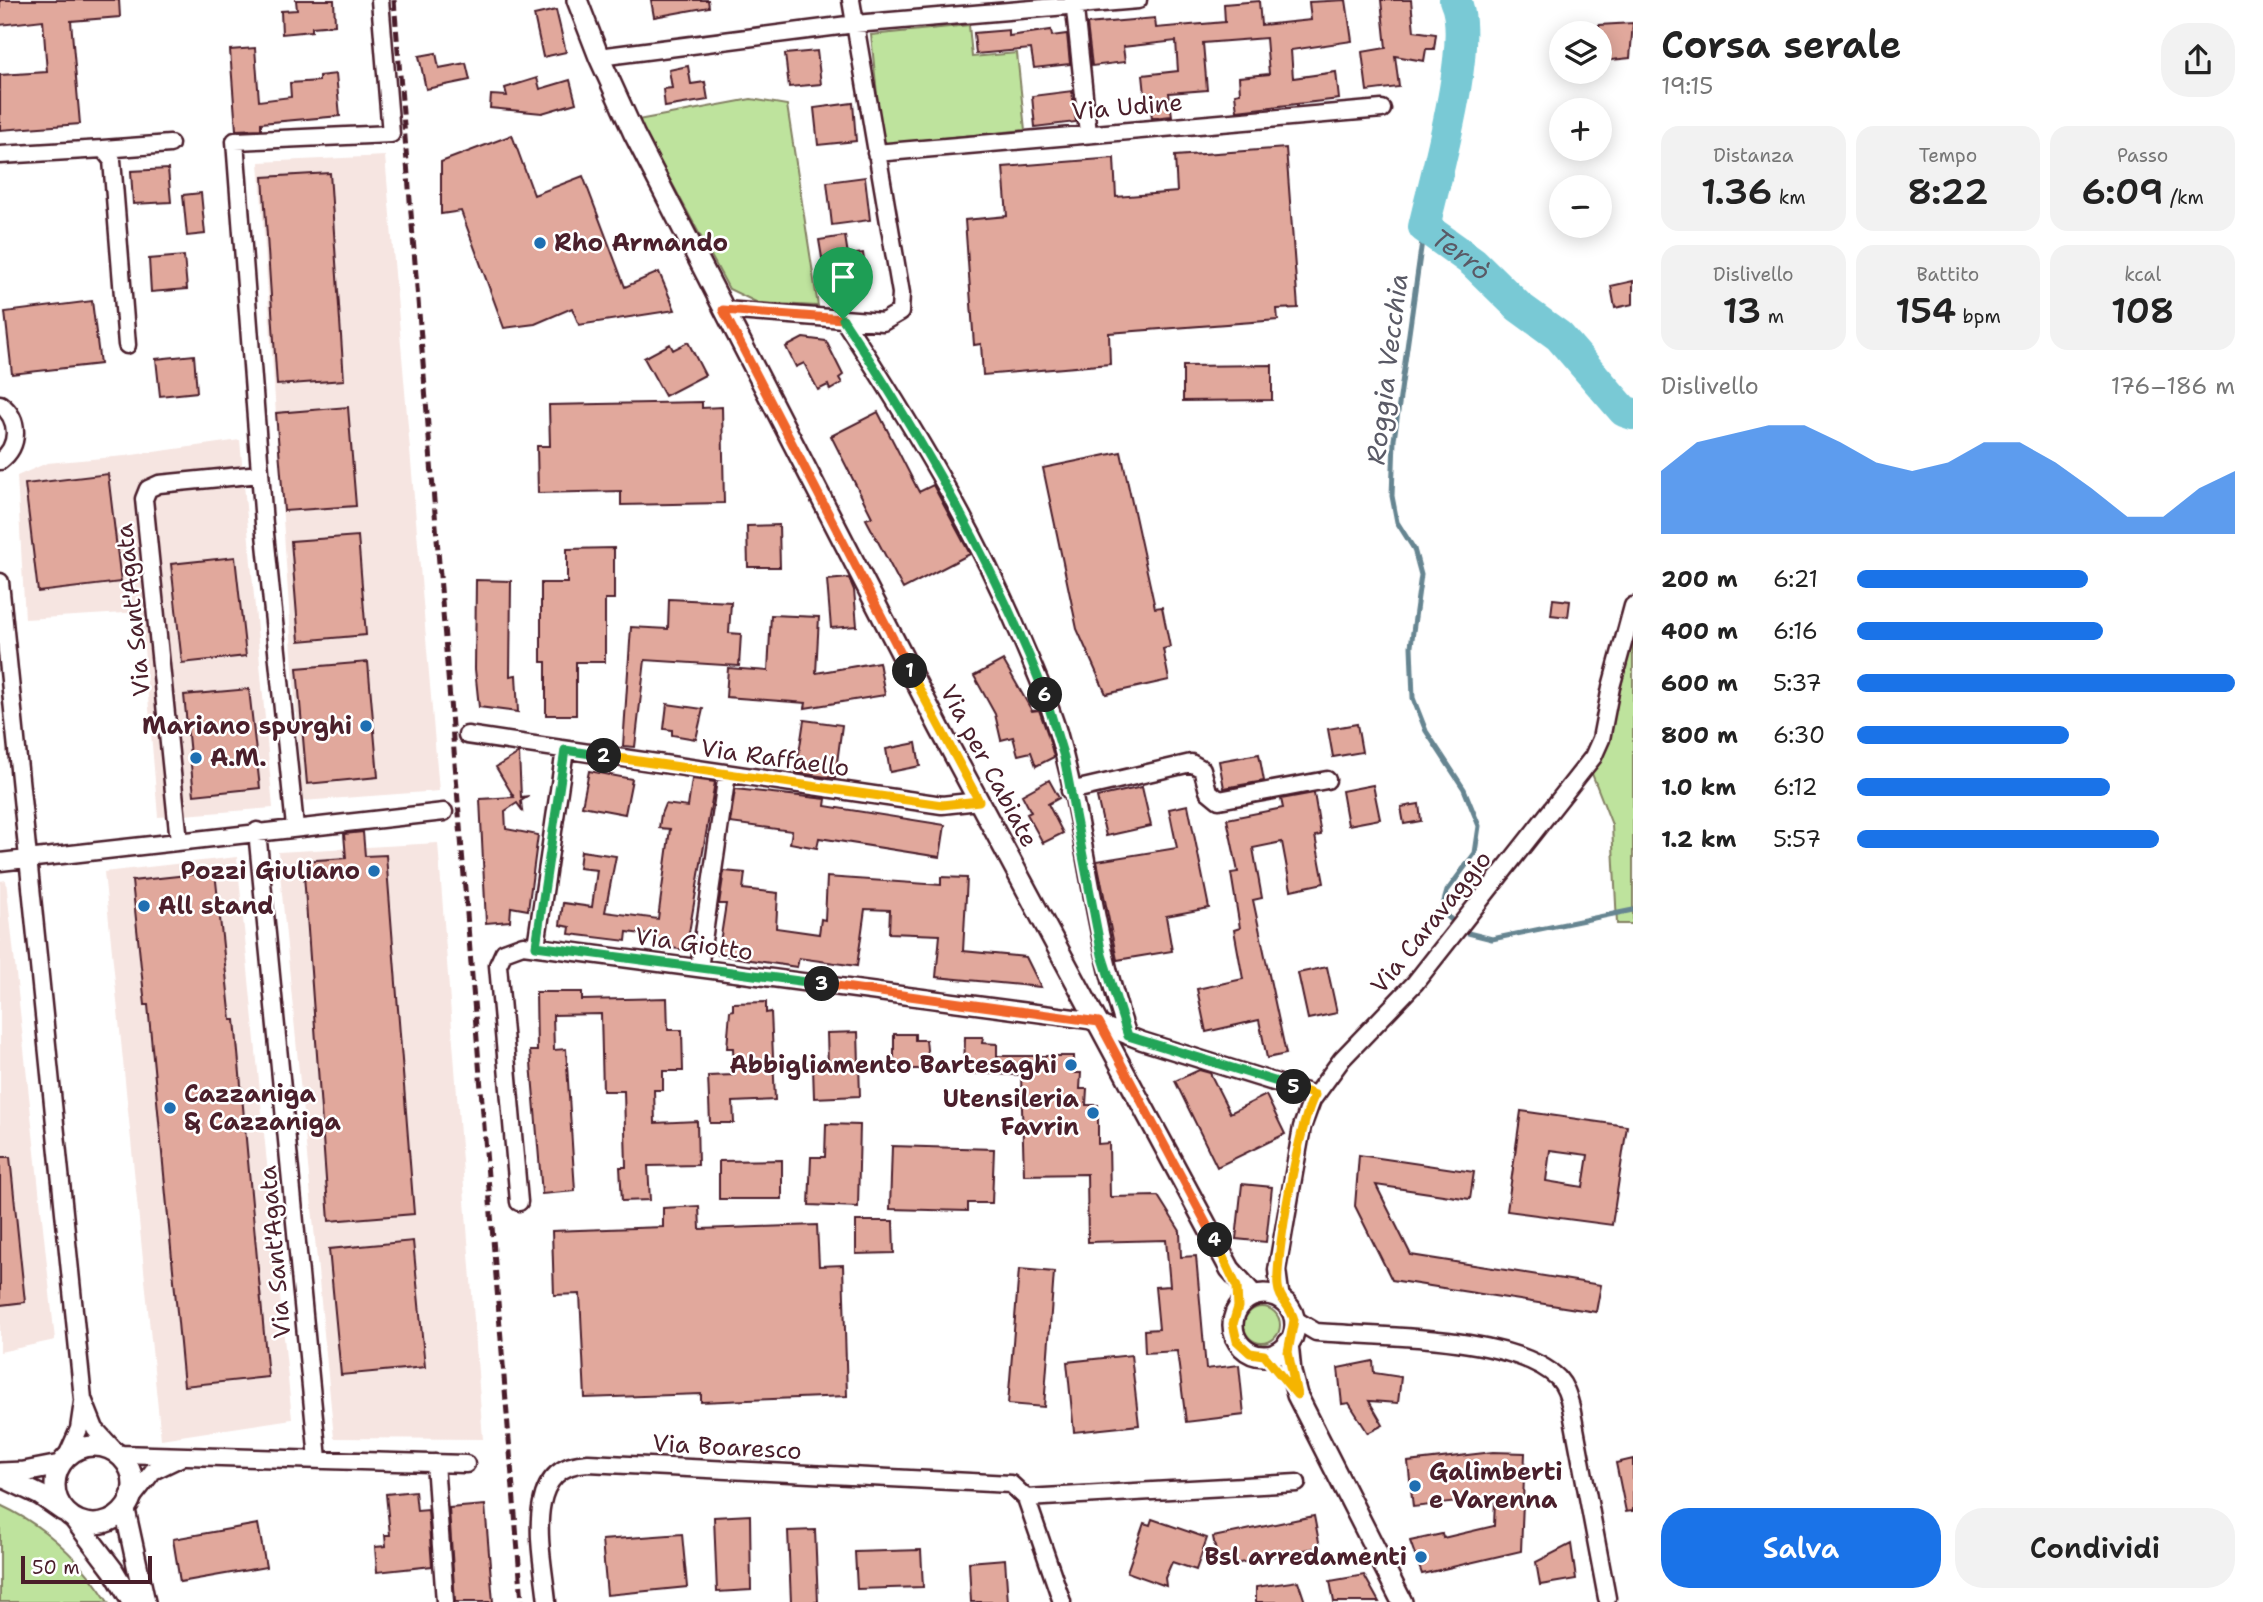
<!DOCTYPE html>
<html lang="it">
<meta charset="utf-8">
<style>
body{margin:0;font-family:"Shantell Sans",sans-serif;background:#f2f2f2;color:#222;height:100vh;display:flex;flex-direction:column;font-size:26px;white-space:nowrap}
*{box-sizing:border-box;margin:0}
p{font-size:23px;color:#767676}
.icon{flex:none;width:38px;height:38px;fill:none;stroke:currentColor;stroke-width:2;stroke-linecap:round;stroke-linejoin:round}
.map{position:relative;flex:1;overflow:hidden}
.drawer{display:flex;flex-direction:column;background:#fff;width:630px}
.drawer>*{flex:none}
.buttons{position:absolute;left:1549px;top:21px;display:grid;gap:14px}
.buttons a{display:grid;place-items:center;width:63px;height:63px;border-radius:50%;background:#fff;box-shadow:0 4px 18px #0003;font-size:35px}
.scale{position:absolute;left:21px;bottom:18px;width:131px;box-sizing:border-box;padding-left:7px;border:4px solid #4a1f2b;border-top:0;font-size:19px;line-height:24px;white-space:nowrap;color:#4a1f2b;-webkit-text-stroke:5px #fff;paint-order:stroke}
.pin{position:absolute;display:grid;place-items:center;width:60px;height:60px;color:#fff;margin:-72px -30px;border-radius:50% 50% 50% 0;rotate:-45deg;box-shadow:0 0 7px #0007}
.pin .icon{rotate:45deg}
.km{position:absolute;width:35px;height:35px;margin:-18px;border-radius:50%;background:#222;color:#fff;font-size:19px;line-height:35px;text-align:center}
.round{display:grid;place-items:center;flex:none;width:74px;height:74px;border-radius:28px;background:#f2f2f2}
.headline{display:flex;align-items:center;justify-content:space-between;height:119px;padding:0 28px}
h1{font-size:38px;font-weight:600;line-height:52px}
.stats{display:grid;grid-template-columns:repeat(3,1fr);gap:10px;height:119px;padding:7px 28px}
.stats div{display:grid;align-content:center;border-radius:18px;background:#f2f2f2;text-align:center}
.stats b{font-size:35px;font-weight:600}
.stats small{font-size:19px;font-weight:400}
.stats p{font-size:19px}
.chart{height:196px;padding:14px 28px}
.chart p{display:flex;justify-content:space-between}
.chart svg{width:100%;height:126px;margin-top:7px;fill:#1a73e8;opacity:.7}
.button{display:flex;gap:14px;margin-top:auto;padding:14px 28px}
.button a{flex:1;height:80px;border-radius:28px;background:#1a73e8;color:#fff;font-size:28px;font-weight:600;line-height:80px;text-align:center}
.button a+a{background:#f2f2f2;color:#222}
ul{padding:0 28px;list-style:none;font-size:23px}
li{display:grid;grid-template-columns:112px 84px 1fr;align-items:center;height:52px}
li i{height:18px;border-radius:9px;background:#1a73e8}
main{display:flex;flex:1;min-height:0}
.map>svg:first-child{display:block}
.built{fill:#f6e5e1}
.green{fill:#bee39d;stroke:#848164;stroke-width:2}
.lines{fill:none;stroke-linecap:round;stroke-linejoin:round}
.stream{stroke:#668591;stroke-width:5}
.river{stroke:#79c9d5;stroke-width:32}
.building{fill:#e1a89c;stroke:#4a1f2b;stroke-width:2;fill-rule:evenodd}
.minor-casing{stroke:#4a1f2b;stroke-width:21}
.tertiary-casing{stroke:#4a1f2b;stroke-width:24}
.minor{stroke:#fff;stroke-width:16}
.tertiary{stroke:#fff;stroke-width:19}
.rail{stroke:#4a1f2b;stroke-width:5;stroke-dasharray:10 5;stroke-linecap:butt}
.split-1-casing{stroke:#fff;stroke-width:14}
.split-2-casing{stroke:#fff;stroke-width:14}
.split-3-casing{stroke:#fff;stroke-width:14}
.split-4-casing{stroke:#fff;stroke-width:14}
.split-5-casing{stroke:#fff;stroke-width:14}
.split-6-casing{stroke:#fff;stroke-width:14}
.split-7-casing{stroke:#fff;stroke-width:14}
.split-1{stroke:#f0652b;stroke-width:9}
.split-2{stroke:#f5b400;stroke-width:9}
.split-3{stroke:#22a559;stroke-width:9}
.split-4{stroke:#f0652b;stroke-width:9}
.split-5{stroke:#f5b400;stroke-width:9}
.split-6{stroke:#22a559;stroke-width:9}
.split-7{stroke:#22a559;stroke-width:9}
.poi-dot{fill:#1f6fb2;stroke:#fff;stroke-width:2.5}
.labels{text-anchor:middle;stroke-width:5;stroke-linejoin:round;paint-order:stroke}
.street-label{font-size:24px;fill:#4a1f2b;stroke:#fff}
.poi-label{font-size:24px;font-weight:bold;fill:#4a1f2b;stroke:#fff;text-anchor:start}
.water-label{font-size:26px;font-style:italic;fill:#5a5a66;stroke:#fff}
</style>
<main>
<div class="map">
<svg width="1633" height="1602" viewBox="0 0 1633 1602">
<rect width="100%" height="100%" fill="#fff"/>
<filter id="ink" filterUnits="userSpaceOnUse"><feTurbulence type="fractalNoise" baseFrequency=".0143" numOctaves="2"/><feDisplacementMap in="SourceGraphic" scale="14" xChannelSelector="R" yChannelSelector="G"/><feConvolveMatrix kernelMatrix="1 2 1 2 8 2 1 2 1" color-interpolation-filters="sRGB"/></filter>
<g filter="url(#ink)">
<path class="built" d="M385,156L439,791L302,801L259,162Z
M240,440L273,808L158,817L141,612L25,619L17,476L47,463L125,456Z
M438,843L483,1439L334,1438L278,852Z
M237,857L292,1419L161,1439L104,872Z
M6,880L55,1340L0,1352V881Z"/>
<path class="green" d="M969,25L972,57L1017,53L1025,130L882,144L871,35Z
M751,99L787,105L818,306L758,303L729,289L638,120Z
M1633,634V924H1617L1612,825L1591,771L1607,747Z
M1244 1325a18 18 0 1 1 36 0a18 18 0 1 1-36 0Z
M0,1505C46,1526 81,1560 108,1602H0Z"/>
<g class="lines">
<path class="stream" d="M1424,227L1394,440L1392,496L1397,522L1414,549L1421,575L1411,646L1413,698L1426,731L1464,789L1479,826L1475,853L1447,891L1443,905L1448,917L1468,933L1492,939L1633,910"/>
<path class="river" id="s1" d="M1455,0C1475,41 1435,178 1424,227L1473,262L1519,307L1559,336L1624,411L1633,414"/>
</g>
<path class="building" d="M0,0H119L120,17L71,21L80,124L0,130V75L47,72L43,20L0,25Z
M296,0H334L335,25L312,27V31L282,34L281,11L297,10Z
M651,0H708L709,7L654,17Z
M1346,0L1352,41L1291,50L1293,78L1336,72L1339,99L1237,111L1235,94L1240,93L1239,77L1269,74L1266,38L1203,43L1207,90L1169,93L1172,116L1152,118L1150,104H1146L1143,75L1178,71L1176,41L1123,47L1125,62L1092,66L1087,24L1155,18L1156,28L1225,22L1224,4L1259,1L1261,25L1311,20L1309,2Z
M1381,0H1411L1414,31L1436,34L1434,49H1426L1424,61L1395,56L1399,87L1367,91L1362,52L1386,48Z
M556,10L566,52L543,57L534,15Z
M1633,23L1630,58L1602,61L1599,25Z
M1009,30V36L1051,30L1052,36L1067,34L1070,64L1034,68L1031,49L976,54L974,33Z
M255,48L259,101L291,97L290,83L319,81V76L336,74L340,116L261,123V129L236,130L230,50Z
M817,51L821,84L789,87L785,54Z
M436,53L439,68L466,63L470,80L426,89L419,56Z
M688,66L691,84L705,82L708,100L665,107L663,89L672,88L669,70Z
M537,78L540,89L570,80L576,103L542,113L490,108L491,95L507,96L505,88Z
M1072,91L1076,122L1035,127L1032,96Z
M853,103L856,141L818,145L814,108Z
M512,135L534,195L583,176L625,287L659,272L675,310L579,325L572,308L535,324L504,328L461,211L441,214V162Z
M1286,148L1298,308L1277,309L1278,320L1109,333L1110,364L983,375L981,344L974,345L965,220L1007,216L1003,167L1114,158L1116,197L1177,192L1175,156Z
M168,169L171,202L133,204L131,171Z
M330,173L344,380L277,385L263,177Z
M865,177L870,220L832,225L827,182Z
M201,193L205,234L187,236L183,195Z
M845,236L848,255L863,253L866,274L831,279L828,257L822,258L819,240Z
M184,256L187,289L151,292L149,259Z
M1633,281V304L1615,308L1611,286Z
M92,301L100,364L12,374L5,312Z
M803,338L826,341L843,375L839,378L842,383L830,390L828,385L818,390L804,363L796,367L786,347Z
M688,342L705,375L665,396L644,358L670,344L673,350Z
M194,355L197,392L160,396L156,359Z
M1272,365V400L1183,401V366Z
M702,402V408L722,407L724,503L621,505V491L538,493L537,446H550L549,405Z
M348,407L356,506L284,511L276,413Z
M878,412L919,492L933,485L970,554L903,589L866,519L872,517L831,436Z
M1121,452L1155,608L1162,607L1170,647L1163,649L1169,680L1106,694L1077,629L1043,468Z
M108,474L121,582L38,592L25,484Z
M779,525L780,567H748L747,526Z
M358,536L366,635L299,641L291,541Z
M614,548V599H605V662H576V715H546V662H541V583H567V549Z
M235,557L246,656L182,663L171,564Z
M849,578L854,590L857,626L831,628L827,580Z
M476,580L511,581L510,676L516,675L518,712L479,707L475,669Z
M669,599L731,602L729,633L741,634L739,666L645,660L635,747L623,746L631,627L668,629Z
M1553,599L1570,601L1568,617L1551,615Z
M771,615L819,617L816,673L879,662L885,695L805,708L806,703L726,697L728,668L768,671Z
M1003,660L1032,711L1039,710L1048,735L1054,757L1036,766L1031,752L1018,755L1013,737L1001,740L995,714L974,676Z
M368,662L378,777L307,784L297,668Z
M249,689L260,788L194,795L184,695Z
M667,704L703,709L696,739L672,735V730L664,729Z
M804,720L842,725L835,778L796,773Z
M1357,724L1362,752L1333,757L1328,729Z
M916,743L920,766L890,772L886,749Z
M519,753L521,797L529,796L521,801L522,810L517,803L505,811L506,829L538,835L528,910L511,907L510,921L486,923L480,799L514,797L496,767Z
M1259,754L1264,781L1224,788L1219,761Z
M589,771L632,779L625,814L582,806Z
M692,779L715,782L686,950L655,946L656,936L627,932L626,941L569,934L570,927L560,925L563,903L592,907L597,870L579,868L581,851L616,856L605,912L658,919L670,829L659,828L661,814L665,804L688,807Z
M1049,780L1059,798L1048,804L1063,833L1043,843L1027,814L1031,812L1022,795Z
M1373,785L1380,819L1348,825L1342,791Z
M1142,787L1151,826L1106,836L1097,797Z
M735,789L826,799L825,806L945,825L940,857L819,838L817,848L790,843L792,831L730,823Z
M1314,793L1321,835L1315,836L1324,883L1291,890L1282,842L1253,848L1262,898L1253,900L1286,1054L1267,1058L1259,1020L1206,1032L1197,989L1243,979L1234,930L1240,928L1231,873L1238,872L1227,819L1283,808L1281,799Z
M1419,804L1421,821L1404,824L1401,807Z
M1188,805L1209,908L1166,916L1172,951L1117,960L1097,861L1177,848L1169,809Z
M363,832L365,856L386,855L414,1214L329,1221L303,861L346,858L344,834Z
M724,871L745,873L743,889L778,893L776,928L819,934L821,919L825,920L827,877L941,885V877L967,878L963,951L1026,957L1041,987L936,977L940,935L889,933L890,910L865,909L857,966L799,958L797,967L718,955L726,904H719Z
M215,872L231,1020H235L268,1377L184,1386L148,1005H145L132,881Z
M1327,967L1337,1013L1308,1019L1298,973Z
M536,992H582V1000L667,998L668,1030H682L683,1071H663V1090H654L655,1123L697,1121L698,1165L648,1166L650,1200L622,1201L620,1167H626L624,1091H603L601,1014L553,1015L554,1050L566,1049L575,1191L542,1194L530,1051H537Z
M766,1002V1013L771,1012L775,1100L733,1102L734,1123H710L708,1076L734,1075L733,1048H727L730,1011L733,1010V1003Z
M858,1032L860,1096L814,1098L813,1067L828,1066L827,1033Z
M894,1034H915V1040H926L929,1069H894Z
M965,1037H983L982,1043L997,1044V1056H1074V1073H1081L1080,1089H1087L1086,1105H1098V1144L1109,1143L1110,1197L1158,1196L1180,1231L1181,1257L1196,1256L1206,1369L1239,1365L1244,1415L1186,1422L1177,1351L1145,1353L1144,1330L1159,1329L1155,1287L1170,1286L1166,1240L1088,1242L1087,1174L1024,1175L1021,1075L964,1073Z
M1199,1070L1210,1073L1230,1113L1266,1095L1285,1134L1217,1167L1175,1081Z
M1521,1111L1627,1126L1612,1225L1507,1211ZM1550,1150L1588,1155L1583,1187L1546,1181Z
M826,1124L860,1125L858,1207L809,1205L811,1157H825Z
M892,1146L994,1149L992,1203H968V1211L890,1209Z
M1359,1155L1474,1172L1470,1199L1376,1185L1411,1255L1601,1285L1596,1312L1392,1280L1355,1206Z
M0,1157H10L25,1302L0,1305Z
M782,1160V1199H719V1161Z
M1242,1184L1272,1187L1266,1242L1236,1239Z
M699,1206L700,1229L817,1225L819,1266L843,1265L847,1396L701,1402V1394L585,1398L580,1294L554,1295L552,1231L663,1227V1208Z
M856,1221H893L894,1253L856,1254Z
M413,1241L425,1367L341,1375L329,1249Z
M1019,1269L1054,1272L1044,1407L1008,1404Z
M1131,1355L1139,1425L1074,1432L1067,1362Z
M1373,1361L1374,1373L1401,1377L1398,1403L1369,1401L1383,1425L1368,1433L1349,1403L1342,1404L1338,1368Z
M1493,1452L1525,1453L1521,1551L1422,1574L1410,1541L1442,1534L1443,1538L1494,1526L1495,1498L1413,1507L1408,1462Z
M1633,1459V1511L1626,1512L1616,1463Z
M415,1491L417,1511L428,1510L432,1566L377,1572L375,1547L386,1546L385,1535H390L386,1494Z
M485,1505L493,1602H455L449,1508Z
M750,1515L751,1590L717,1592L714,1517Z
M1314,1516L1320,1547L1219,1567L1213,1537Z
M1152,1519L1207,1538L1196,1570L1172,1562L1165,1578L1166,1586L1127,1572L1144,1523L1150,1525Z
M258,1524L266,1567L180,1582L173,1539Z
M815,1530L818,1602H791L788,1531Z
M682,1534L687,1587L607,1595L602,1540Z
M1571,1544L1576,1579L1540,1585L1536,1562Z
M921,1550L923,1587L857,1589L855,1552Z
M1005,1559L1008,1602H971L969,1562Z
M1364,1575L1379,1602H1334L1330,1581Z
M1298,1581L1305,1602H1256V1587Z"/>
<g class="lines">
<defs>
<path id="minor" d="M1074,0L1088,133
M599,57L855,24L1138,0
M103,149L170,144
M876,153L1382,109
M0,155L103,149L112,160L127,345
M724,310L883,322L900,312L901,293L851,0
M843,319C910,421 973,525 1021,638C1034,669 1048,699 1058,732C1087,833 1092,935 1128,1036
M0,404C20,419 20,446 0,461
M0,582L83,1399L95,1429L116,1452
M467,735L942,805L979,801
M1070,791L1191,763L1202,769L1208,791L1219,800L1327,780
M295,827L264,524L235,141L391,134L380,0
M257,831L318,1459
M179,841L144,499L148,489L159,484L260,474
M0,862L444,812
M536,946L565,750
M699,968L727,774
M519,1202L498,965L504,952L523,945L1089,1020L1142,1041L1315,1095
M1281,1300L1277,1270L1302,1127L1312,1100L1342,1059L1415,983L1593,757L1601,739L1611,687L1633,606
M1294,1319L1316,1332C1379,1337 1512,1334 1558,1378C1566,1387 1568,1396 1571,1407L1607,1598
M119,1454L466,1464
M67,1456L79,1429L83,1402
M435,1463L445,1602
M1026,1498L1297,1483
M131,1499L153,1471L180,1458
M547,1602C543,1556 519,1466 588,1463L1011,1484L1026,1498L1062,1602"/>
<path id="tertiary" d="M577,0L599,57L634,134L940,729L1230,1269L1254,1296
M1233 1325a31 31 0 1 1 62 0a31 31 0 1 1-62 0Z
M1288,1343L1291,1372L1297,1395L1402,1602
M55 1485a39 39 0 1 1 78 0a39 39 0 1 1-78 0Z
M0,1473L24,1472L60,1465
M0,1476L40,1495L63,1511
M125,1510L145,1602
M75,1520L113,1570L132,1602"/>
</defs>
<use href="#minor" class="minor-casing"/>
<use href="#tertiary" class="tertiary-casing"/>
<use href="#minor" class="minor"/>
<use href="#tertiary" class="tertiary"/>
<path class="rail" d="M394,0L522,1602"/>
</g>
</g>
<g class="lines" filter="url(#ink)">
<defs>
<path id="split-1" d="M843,319L723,310L910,671"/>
<path id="split-2" d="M604,756L942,805L979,801L910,671"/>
<path id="split-3" d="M604,756L565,750L536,946L822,984"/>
<path id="split-4" d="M822,984L1099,1022L1215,1240"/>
<path id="split-5" d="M1215,1240L1237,1287L1238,1307L1233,1324L1237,1341L1250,1353L1264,1355L1297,1395L1288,1352L1294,1320C1291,1306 1279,1300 1278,1286C1275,1258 1300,1118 1315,1095L1294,1087"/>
<path id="split-6" d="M1045,695L1064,757L1102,955L1128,1036L1294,1087"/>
<path id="split-7" d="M843,319C922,439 993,561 1045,695"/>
</defs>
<use href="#split-1" class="split-1-casing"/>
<use href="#split-2" class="split-2-casing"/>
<use href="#split-3" class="split-3-casing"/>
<use href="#split-4" class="split-4-casing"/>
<use href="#split-5" class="split-5-casing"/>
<use href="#split-6" class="split-6-casing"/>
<use href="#split-7" class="split-7-casing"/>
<use href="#split-1" class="split-1"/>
<use href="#split-2" class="split-2"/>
<use href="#split-3" class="split-3"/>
<use href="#split-4" class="split-4"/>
<use href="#split-5" class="split-5"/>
<use href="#split-6" class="split-6"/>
<use href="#split-7" class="split-7"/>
</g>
<g class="poi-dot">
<circle cx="540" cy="243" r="7"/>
<circle cx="366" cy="726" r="7"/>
<circle cx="196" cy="758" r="7"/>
<circle cx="374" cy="871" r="7"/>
<circle cx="144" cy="906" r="7"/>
<circle cx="1071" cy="1065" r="7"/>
<circle cx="170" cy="1108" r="7"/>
<circle cx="1093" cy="1113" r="7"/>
<circle cx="1415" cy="1486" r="7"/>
<circle cx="1421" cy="1557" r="7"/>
</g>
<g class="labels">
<g class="street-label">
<text transform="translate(1127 107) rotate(-5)" y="8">Via Udine</text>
<text transform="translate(133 610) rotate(-96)" y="8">Via Sant'Agata</text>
<text transform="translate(775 758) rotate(8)" y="8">Via Raffaello</text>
<text transform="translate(989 766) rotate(62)" y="8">Via per Cabiate</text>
<text transform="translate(1431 922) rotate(-51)" y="8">Via Caravaggio</text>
<text transform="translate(694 944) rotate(8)" y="8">Via Giotto</text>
<text transform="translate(275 1252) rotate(-95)" y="8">Via Sant'Agata</text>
<text transform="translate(727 1447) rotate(3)" y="8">Via Boaresco</text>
</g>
<g class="poi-label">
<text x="554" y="251">Rho Armando</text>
<text x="352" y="734" text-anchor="end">Mariano spurghi</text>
<text x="210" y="766">A.M.</text>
<text x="360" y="879" text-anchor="end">Pozzi Giuliano</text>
<text x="158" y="914">All stand</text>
<text x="1057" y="1073" text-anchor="end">Abbigliamento Bartesaghi</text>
<text x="184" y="1102">Cazzaniga<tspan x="184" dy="28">&amp; Cazzaniga</tspan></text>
<text x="1079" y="1107" text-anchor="end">Utensileria<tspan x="1079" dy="28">Favrin</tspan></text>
<text x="1429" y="1480">Galimberti<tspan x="1429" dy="28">e Varenna</tspan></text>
<text x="1407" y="1565" text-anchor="end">Bsl arredamenti</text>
</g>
<g class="water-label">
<text dy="9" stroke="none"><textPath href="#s1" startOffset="278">Terrò</textPath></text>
<text transform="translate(1387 369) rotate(-83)" y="9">Roggia Vecchia</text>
</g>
</g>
</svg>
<div class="buttons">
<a><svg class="icon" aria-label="layers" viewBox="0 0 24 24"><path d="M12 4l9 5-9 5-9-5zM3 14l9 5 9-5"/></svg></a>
<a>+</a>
<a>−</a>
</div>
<div class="scale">50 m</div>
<div class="pin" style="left:843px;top:319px;background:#1e9e55"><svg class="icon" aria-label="arrive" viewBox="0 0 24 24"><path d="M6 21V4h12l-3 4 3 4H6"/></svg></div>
<b class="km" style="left:910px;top:671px">1</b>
<b class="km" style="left:604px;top:756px">2</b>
<b class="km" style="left:822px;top:984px">3</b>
<b class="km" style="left:1215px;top:1240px">4</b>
<b class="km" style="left:1294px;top:1087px">5</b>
<b class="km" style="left:1045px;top:695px">6</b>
</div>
<section class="drawer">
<div class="headline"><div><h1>Corsa serale</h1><p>19:15</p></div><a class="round"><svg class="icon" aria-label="share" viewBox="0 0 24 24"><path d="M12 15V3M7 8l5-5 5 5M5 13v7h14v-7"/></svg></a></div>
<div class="stats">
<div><p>Distanza</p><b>1.36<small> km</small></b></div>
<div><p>Tempo</p><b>8:22</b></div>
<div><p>Passo</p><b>6:09<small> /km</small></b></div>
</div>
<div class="stats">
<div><p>Dislivello</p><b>13<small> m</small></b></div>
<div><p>Battito</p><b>154<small> bpm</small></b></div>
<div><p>kcal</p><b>108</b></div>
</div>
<div class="chart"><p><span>Dislivello</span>176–186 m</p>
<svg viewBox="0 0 160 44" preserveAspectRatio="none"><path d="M0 44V22L10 12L20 9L30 6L40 6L50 12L60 19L70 22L80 19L90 12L100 12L110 19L120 28L130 38L140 38L150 28L160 22V44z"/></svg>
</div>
<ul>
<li><b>200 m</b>6:21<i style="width:61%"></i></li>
<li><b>400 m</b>6:16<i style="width:65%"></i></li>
<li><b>600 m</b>5:37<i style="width:100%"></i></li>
<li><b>800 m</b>6:30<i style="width:56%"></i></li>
<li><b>1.0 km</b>6:12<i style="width:67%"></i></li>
<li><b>1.2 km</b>5:57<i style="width:80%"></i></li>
</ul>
<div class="button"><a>Salva</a><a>Condividi</a></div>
</section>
</main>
